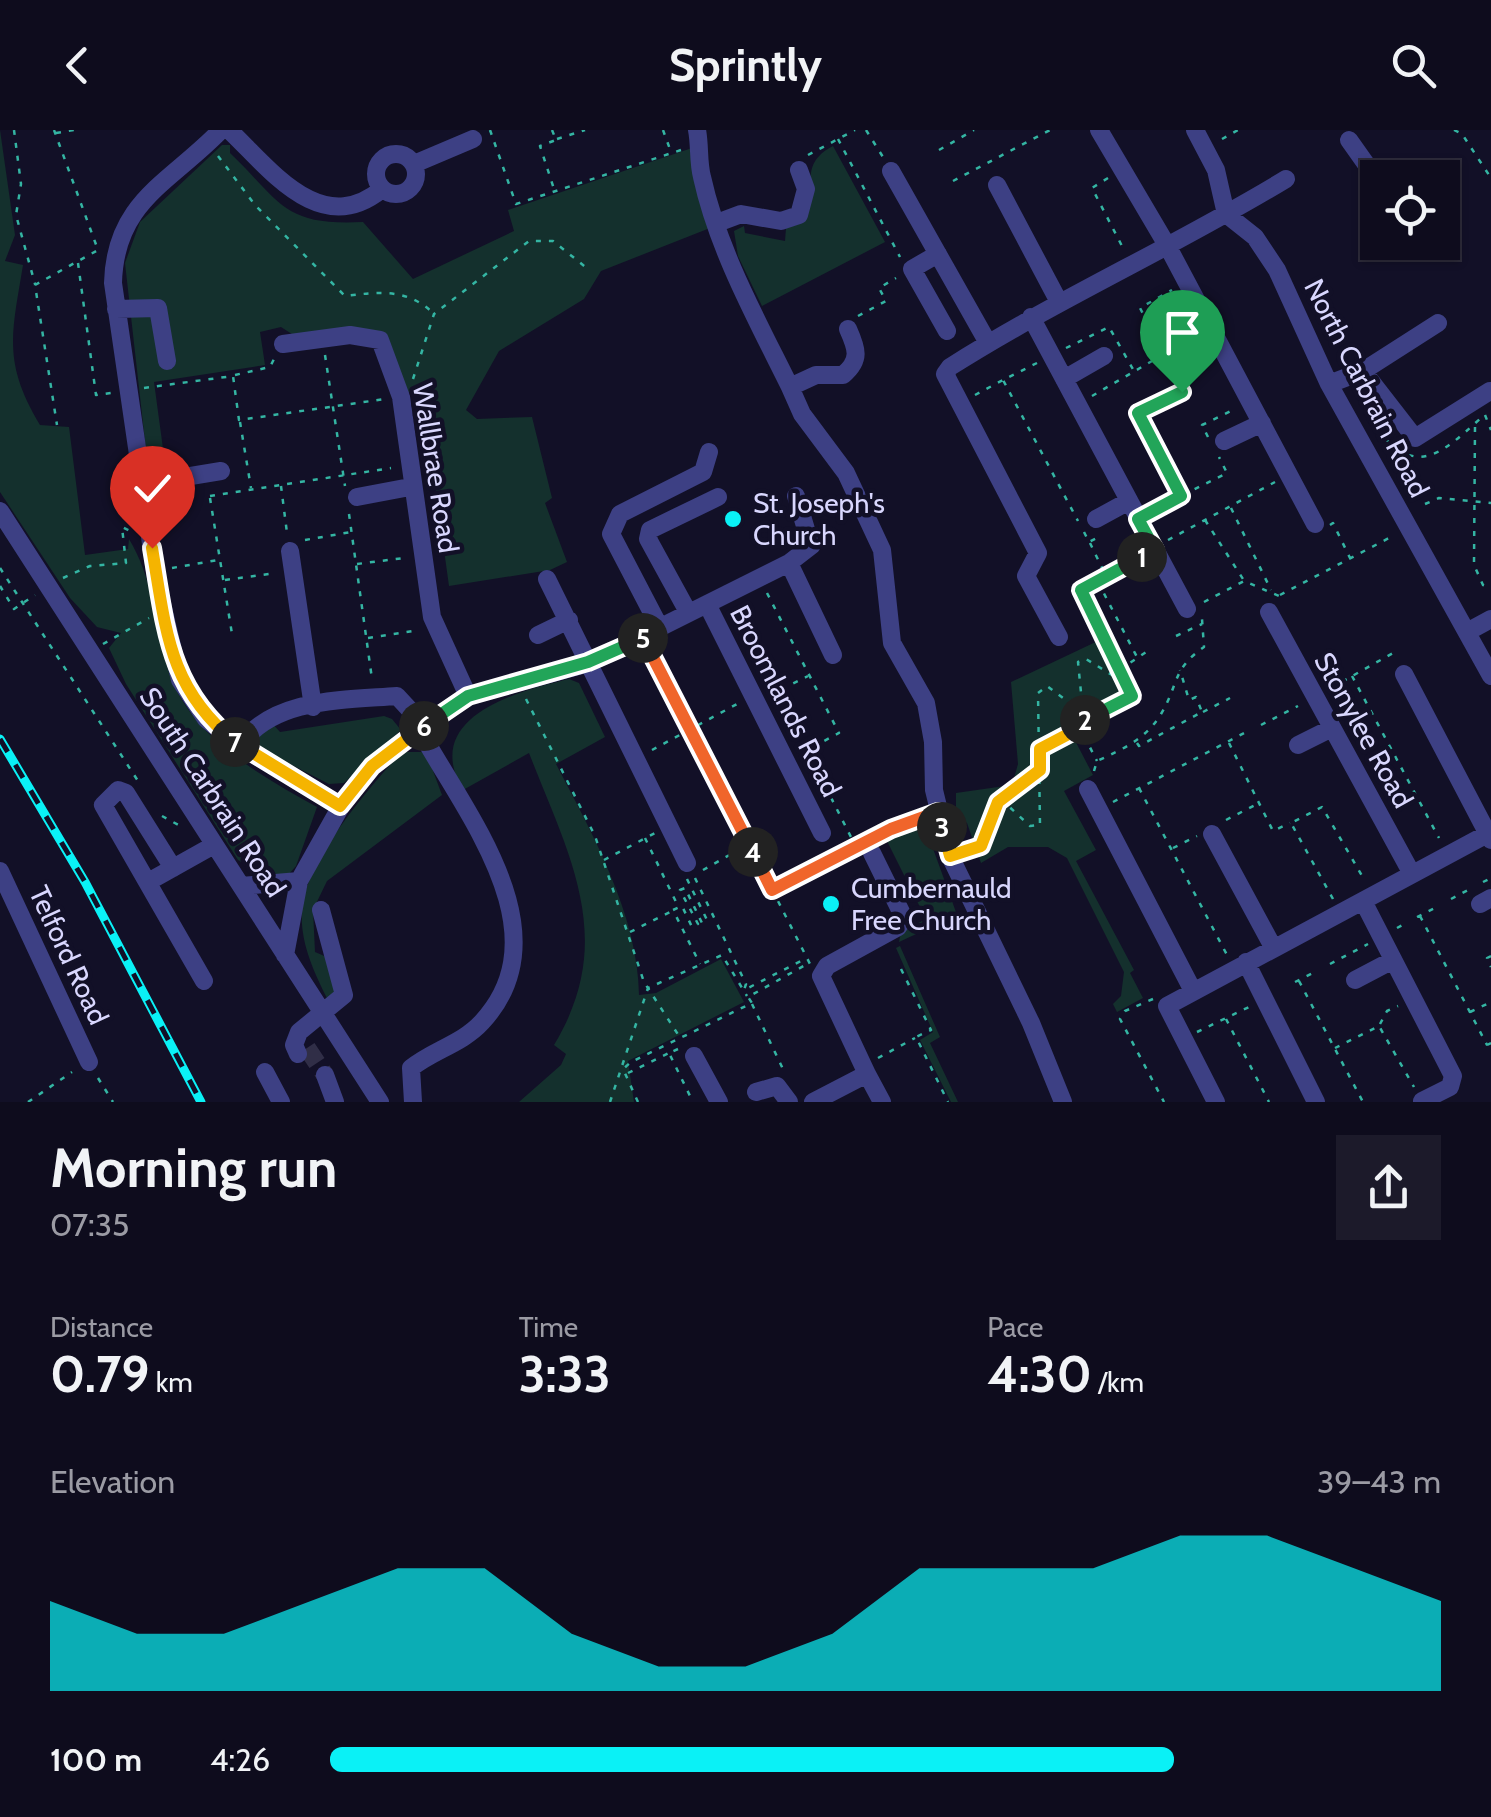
<!DOCTYPE html>
<meta charset="utf-8">
<style>
body{margin:0;font-family:Cabin,sans-serif;background:#1c1a2a;color:#f1f3f6;height:100vh;display:flex;flex-direction:column;font-size:38px;white-space:nowrap}
*{box-sizing:border-box;margin:0}
p{font-size:32px;color:#9b9ba4}
.icon{flex:none;width:55px;height:55px;fill:none;stroke:currentColor;stroke-width:2;stroke-linecap:round;stroke-linejoin:round}
.map{position:relative;height:972px;overflow:hidden}
.panel{display:flex;flex-direction:column;background:#0e0c1d;flex:1}
.panel>*{flex:none}
.buttons{position:absolute;left:1360px;top:30px;display:grid;gap:20px}
.buttons a{display:grid;place-items:center;width:100px;height:100px;border-radius:0px;background:#0e0c1d;box-shadow:0 2px 8px #0004,0 0 0 2px #2e2c3b;font-size:50px}
.pin{position:absolute;display:grid;place-items:center;width:85px;height:85px;color:#fff;margin:-102px -42px;border-radius:50% 50% 50% 0;rotate:-45deg;box-shadow:0 0 10px #0007}
.pin .icon{rotate:45deg}
.km{position:absolute;width:50px;height:50px;margin:-25px;border-radius:50%;background:#222;color:#fff;font-size:28px;line-height:50px;text-align:center}
.round{display:grid;place-items:center;flex:none;width:105px;height:105px;border-radius:0px;background:#1c1a2a}
.summary{display:flex;align-items:center;justify-content:space-between;height:170px;padding:0 50px}
h1{font-size:55px;font-weight:700;line-height:75px}
.figures{display:grid;grid-template-columns:repeat(3,1fr);gap:15px;height:170px;padding:10px 50px}
.figures div{display:grid;align-content:center}
.figures b{font-size:50px;font-weight:700}
.figures small{font-size:28px;font-weight:400}
.figures p{font-size:28px}
.chart{height:280px;padding:20px 50px}
.chart p{display:flex;justify-content:space-between}
.chart svg{width:100%;height:180px;margin-top:10px;fill:#0af1f6;opacity:.7}
ul{padding:0 50px;list-style:none;font-size:32px}
li{display:grid;grid-template-columns:160px 120px 1fr;align-items:center;height:75px}
li i{height:25px;border-radius:12px;background:#0af1f6}
header{display:flex;justify-content:space-between;align-items:center;height:130px;padding:0 50px;background:#0e0c1d;font-size:45px;font-weight:700}
.map>svg:first-child{display:block}
.green{fill:#14302d}
.lines{fill:none;stroke-linecap:round;stroke-linejoin:round}
.minor-tunnel{stroke:#302e47;stroke-width:18;stroke-dasharray:18 9;stroke-linecap:butt}
.path{stroke:#34b5a3;stroke-width:2.5;stroke-dasharray:5 8;stroke-linecap:butt}
.minor{stroke:#3d4084;stroke-width:18}
.rail-casing{stroke:#0af1f6;stroke-width:9}
.rail{stroke:#121027;stroke-width:5;stroke-dasharray:15;stroke-linecap:butt}
.split-1-casing{stroke:#fff;stroke-width:20}
.split-2-casing{stroke:#fff;stroke-width:20}
.split-3-casing{stroke:#fff;stroke-width:20}
.split-4-casing{stroke:#fff;stroke-width:20}
.split-5-casing{stroke:#fff;stroke-width:20}
.split-6-casing{stroke:#fff;stroke-width:20}
.split-7-casing{stroke:#fff;stroke-width:20}
.split-8-casing{stroke:#fff;stroke-width:20}
.split-1{stroke:#22a559;stroke-width:12}
.split-2{stroke:#22a559;stroke-width:12}
.split-3{stroke:#f5b400;stroke-width:12}
.split-4{stroke:#f0652b;stroke-width:12}
.split-5{stroke:#f0652b;stroke-width:12}
.split-6{stroke:#22a559;stroke-width:12}
.split-7{stroke:#f5b400;stroke-width:12}
.split-8{stroke:#f5b400;stroke-width:12}
.poi-dot{fill:#0af1f6;stroke:#121027;stroke-width:4}
.labels{text-anchor:middle;stroke-width:9;stroke-linejoin:round;paint-order:stroke}
.street-label{font-size:28px;fill:#d9d7fe;stroke:#121027}
.poi-label{font-size:28px;fill:#d9d7fe;stroke:#121027;text-anchor:start}
</style>
<header><svg class="icon" aria-label="back" viewBox="0 0 24 24"><path d="M15 5l-7 7 7 7"/></svg>Sprintly<svg class="icon" aria-label="search" viewBox="0 0 24 24"><circle cx="10" cy="10" r="6"/><path d="M15 15l6 6"/></svg></header>
<div class="map">
<svg width="1491" height="972" viewBox="0 0 1491 972">
<rect width="100%" height="100%" fill="#121027"/>
<path class="green" d="M0,0L15,105L5,131L23,135C12,203 2,232 40,295L69,297L85,425L128,419L129,409C152,447 155,489 166,532C184,604 258,644 317,677L296,736L289,744L265,746L238,730L126,554L109,518L121,503L97,497L70,468L0,362Z
M222,15H230V23C282,73 283,96 363,92L413,149L514,101L508,80L695,17L710,98L601,141L584,169L499,221L466,280L477,289L532,287L552,368L545,373L567,432L550,440L449,456L422,260L405,263L388,207L352,197L295,206L281,197L260,202L265,235L154,252L164,326H172L174,340L153,339L147,329L125,133L140,92Z
M833,16L885,112L762,176L738,126L734,101L744,96L745,103L785,111L786,98C838,76 785,41 833,16Z
M1102,509L1131,566L1069,599L1093,645L1064,661L1096,720L1076,731L1134,840L1130,843L1143,868L1117,882L1113,874L1121,866L1124,842L1067,728L1048,717H1008L981,733L967,693L956,685V663L1012,655L1018,634L1011,552Z
M569,549L579,553L605,607L556,634C592,703 638,785 639,865L656,863L721,829L744,872L628,931L634,972H519L561,935L566,924L554,915C618,809 569,726 529,623L463,660C420,587 518,561 569,549Z
M384,586L392,589L401,600L344,653L329,654L255,616L254,608L272,593L280,602Z
M402,622H426L442,665L327,751L313,780L315,822L329,828L338,863L328,870C313,841 297,806 303,772C311,725 370,656 402,622Z
M922,688L957,785L899,812L901,802L926,789L886,709Z
M900,816L940,907L930,913L958,972H951L920,910L933,902L896,818Z"/>
<g class="lines">
<path class="minor-tunnel" d="M307,918L325,945"/>
<path class="path" d="M14,0L21,54L16,85L35,154
M54,0L98,120L35,155L57,295
M490,0L516,74L681,20
M552,0L556,10L540,16L554,59
M663,0L671,22
M866,0L883,27
M1454,0L1462,4L1491,48
M56,3L74,0
M557,9L585,0
M838,9L900,127
M1222,9L1238,0
M939,20L974,0
M808,25L855,0
M218,26L255,75L345,166C378,162 406,158 432,182
M1108,48L1092,58L1123,118
M953,51L1050,0
M78,133L96,265L111,263
M858,186L886,171L879,158L896,148
M1066,218L1109,197L1134,241
M325,225L345,356
M1037,233L1003,250L1078,391
M235,245L270,237L275,227
M413,249L434,184L529,111H553L588,139
M144,258L233,246L239,290L385,269
M975,265L1003,250
M1092,266L1164,224L1140,178L1172,160
M1485,285L1491,300
M1370,291C1414,349 1437,328 1482,287
M240,292L251,358
M1475,297L1474,435L1483,455L1491,458
M1208,307L1202,295L1233,280
M281,356L287,403
M1183,365L1227,343L1219,327
M210,366L391,338
M210,368L232,504
M1425,374L1439,368L1491,373
M1231,378L1271,460
M1156,380L1181,366L1138,283L1182,262L1185,249L1171,225L1164,224
M349,384L372,549
M1205,390L1243,449
M1330,395L1333,393L1350,428
M1084,402L1089,412L1099,407
M305,410L351,402
M1168,410L1275,352
M1090,413L1106,446L1081,459L1120,537
M357,434L404,428
M0,438L138,651
M172,438L218,430
M1108,445L1140,428
M63,448L90,436L126,433L122,397L130,401
M225,450L276,443
M1098,452L1138,529
M0,456L14,479L35,465
M767,463L839,603L807,620L856,717
M1280,465L1389,408
M1204,472L1244,451L1279,466
M1176,506L1202,494
M368,508L419,500
M103,514L149,488
M650,521L749,714
M1352,546L1439,708
M1331,558L1393,523L1396,529
M770,565L808,546
M526,569L595,706L644,852L679,906
M1203,582L1230,568
M1083,591L1132,565L1120,540
M1261,595L1298,576
M1137,613L1139,616L1202,582L1196,567L1189,570L1180,540
M1229,613L1273,701L1290,693
M1042,618L1080,598L1097,631
M652,620L737,574
M1094,641L1097,631C1123,619 1146,609 1161,584C1179,554 1172,539 1204,517L1202,489
M1139,658L1227,825
M1003,671L1039,641
M1113,672L1248,601
M162,686L184,698
M1226,690L1259,673
M879,706L922,687
M645,708L678,776
M1173,718L1197,706
M966,721L981,716L998,672L1003,671L1030,696L1040,695L1038,563L1047,556L1083,583L1078,532L1086,529L1112,545L1152,518
M604,730L655,703
M703,740L749,714L810,834
M695,748L746,854L744,860L805,829
M687,749L707,790L702,793L685,758L680,760L698,794L692,797L682,776L673,780L700,834
M788,749L787,745L852,712
M1483,752L1491,748
M772,759L854,719
M1333,769L1291,693L1322,677L1365,751
M1451,769L1472,758
M1420,786L1487,915
M1417,787L1439,776
M1397,798L1406,793
M630,802L672,781
M1491,826L1487,828L1491,837
M1330,834L1368,814
M901,839L931,900L916,907L948,972
M1299,851L1363,972
M1295,852L1317,841
M1153,869L1125,881L1120,889L1164,972
M752,874L783,939
M1470,882L1491,872
M1226,889L1269,972
M1380,894L1387,881L1398,876
M1197,902L1249,877
M1491,913L1487,915L1491,922
M1335,918L1379,896L1414,957
M678,919L669,923L693,972
M878,928L915,908
M628,943L669,923
M98,948L113,972
M28,972L72,942
M610,972L648,858L722,825L747,866
M638,972L623,939L631,932L752,873L748,867L809,833"/>
<path class="minor" d="M221,0C170,53 115,71 113,153L156,448L180,550L206,589L240,616L341,676
M229,0C271,40 321,109 382,59
M697,0C700,15 698,32 702,47C718,120 757,190 790,257L816,245H843C861,230 857,219 848,199
M1099,0L1168,117L1315,394
M1195,0L1216,40L1226,84L1255,107L1277,140L1329,254L1491,546
M1349,10L1378,51
M376 44a20 20 0 1 1 40 0a20 20 0 1 1-40 0Z
M414,34L473,9
M891,41L988,213
M997,55L1059,172
M717,93L741,84L781,91L799,85L806,59L799,40
M938,124L912,139L947,201
M116,179L158,178L167,231
M1031,187L1187,479
M283,214L350,205L380,210L401,267L432,487L468,566
M1363,241L1415,308L1490,261
M1064,249L1104,226
M1329,254L1363,241L1438,193
M790,257L802,284L846,343L882,420L892,513L926,573L933,612L934,660L950,726L1031,893L1063,972
M1224,311L1262,293
M142,354L221,341
M357,367L410,357
M0,381L380,972
M1096,389L1129,371
M290,421L313,577
M789,433L833,525
M547,449L687,733
M707,474L822,703
M688,482L648,409L650,400L718,367
M1269,482L1412,744
M659,496L611,404L620,384L703,342L709,322
M1467,502L1491,489
M538,505L569,490
M1059,507L1026,446L1038,423L945,244L950,237C1059,168 1176,116 1286,49
M1404,544L1491,710
M1298,615L1332,598
M240,616C271,568 344,570 397,566L409,579
M1088,659L1192,859
M1212,704L1273,817
M173,738L126,663L118,660L103,675L204,851
M0,741L89,932
M148,752L214,715
M241,756L299,751
M1363,771L1453,946L1450,957L1422,971
M1480,774L1491,768
M285,825L299,751L341,676L372,636L419,599L468,566L589,533L789,433L811,416L796,366
M1246,832L1316,972
M1355,850L1393,830
M298,924L294,915L299,902L344,865L321,780
M694,926L719,972
M265,942L281,972
M867,944L882,972
M325,945L335,972
M756,962L777,956L789,972
M413,972L411,938C433,920 462,914 482,892C565,802 464,682 419,599
M813,972L867,944L821,846L827,836L898,797L904,788L872,723
M1216,972L1167,876L1491,702"/>
<defs>
<path id="rail" d="M0,609L85,752L201,972"/>
</defs>
<use href="#rail" class="rail-casing"/>
<use href="#rail" class="rail"/>
</g>
<g class="lines">
<defs>
<path id="split-1" d="M1142,427L1155,420L1138,389L1181,366L1138,283L1182,262"/>
<path id="split-2" d="M1085,590L1132,566L1081,460L1142,427"/>
<path id="split-3" d="M942,697L950,726L981,716L998,672L1040,640V619L1080,598L1085,590"/>
<path id="split-4" d="M753,722L772,760L891,699L938,682L942,697"/>
<path id="split-5" d="M643,508L753,722"/>
<path id="split-6" d="M424,596L468,566L588,532L643,508"/>
<path id="split-7" d="M235,612L340,676L372,636L424,596"/>
<path id="split-8" d="M152,418C166,499 168,558 235,612"/>
</defs>
<use href="#split-1" class="split-1-casing"/>
<use href="#split-2" class="split-2-casing"/>
<use href="#split-3" class="split-3-casing"/>
<use href="#split-4" class="split-4-casing"/>
<use href="#split-5" class="split-5-casing"/>
<use href="#split-6" class="split-6-casing"/>
<use href="#split-7" class="split-7-casing"/>
<use href="#split-8" class="split-8-casing"/>
<use href="#split-1" class="split-1"/>
<use href="#split-2" class="split-2"/>
<use href="#split-3" class="split-3"/>
<use href="#split-4" class="split-4"/>
<use href="#split-5" class="split-5"/>
<use href="#split-6" class="split-6"/>
<use href="#split-7" class="split-7"/>
<use href="#split-8" class="split-8"/>
</g>
<g class="poi-dot">
<circle cx="733" cy="389" r="10"/>
<circle cx="831" cy="774" r="10"/>
</g>
<g class="labels">
<g class="street-label">
<text transform="translate(1367 258) rotate(63)" y="10">North Carbrain Road</text>
<text transform="translate(436 338) rotate(81)" y="10">Wallbrae Road</text>
<text transform="translate(786 571) rotate(63)" y="10">Broomlands Road</text>
<text transform="translate(1364 600) rotate(61)" y="10">Stonylee Road</text>
<text transform="translate(213 662) rotate(57)" y="10">South Carbrain Road</text>
<text transform="translate(69 825) rotate(65)" y="10">Telford Road</text>
</g>
<g class="poi-label">
<text x="753" y="383">St. Joseph's<tspan x="753" dy="32">Church</tspan></text>
<text x="851" y="768">Cumbernauld<tspan x="851" dy="32">Free Church</tspan></text>
</g>
</g>
</svg>
<div class="buttons">
<a><svg class="icon" aria-label="locate" viewBox="0 0 24 24"><circle cx="12" cy="12" r="6"/><path d="M12 2v4M12 18v4M2 12h4M18 12h4"/></svg></a>
</div>
<div class="pin" style="left:1182px;top:262px;background:#1e9e55"><svg class="icon" aria-label="arrive" viewBox="0 0 24 24"><path d="M6 21V4h12l-3 4 3 4H6"/></svg></div>
<div class="pin" style="left:152px;top:418px;background:#d93025"><svg class="icon" aria-label="check" viewBox="0 0 24 24"><path d="M5 12l5 5 9-10"/></svg></div>
<b class="km" style="left:1142px;top:427px">1</b>
<b class="km" style="left:1085px;top:590px">2</b>
<b class="km" style="left:942px;top:697px">3</b>
<b class="km" style="left:753px;top:722px">4</b>
<b class="km" style="left:643px;top:508px">5</b>
<b class="km" style="left:424px;top:596px">6</b>
<b class="km" style="left:235px;top:612px">7</b>
</div>
<section class="panel">
<div class="summary"><div><h1>Morning run</h1><p>07:35</p></div><a class="round"><svg class="icon" aria-label="share" viewBox="0 0 24 24"><path d="M12 15V3M7 8l5-5 5 5M5 13v7h14v-7"/></svg></a></div>
<div class="figures">
<div><p>Distance</p><b>0.79<small> km</small></b></div>
<div><p>Time</p><b>3:33</b></div>
<div><p>Pace</p><b>4:30<small> /km</small></b></div>
</div>
<div class="chart"><p><span>Elevation</span>39–43 m</p>
<svg viewBox="0 0 160 44" preserveAspectRatio="none"><path d="M0 44V22L10 30L20 30L30 22L40 14L50 14L60 30L70 38L80 38L90 30L100 14L110 14L120 14L130 6L140 6L150 14L160 22V44z"/></svg>
</div>
<ul>
<li><b>100 m</b>4:26<i style="width:76%"></i></li>
</ul>
</section>
